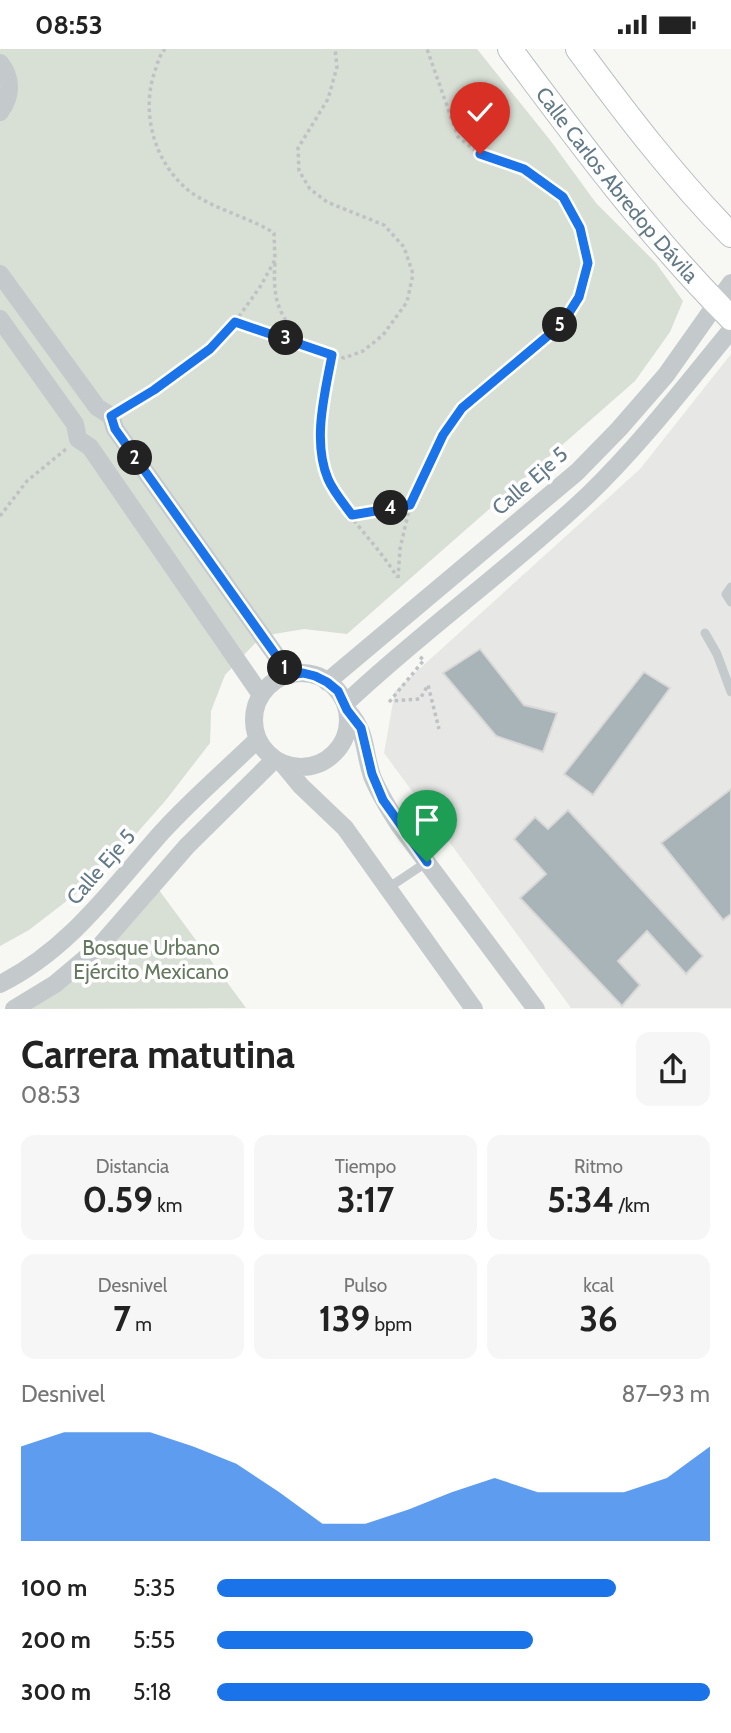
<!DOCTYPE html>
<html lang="es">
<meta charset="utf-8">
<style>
body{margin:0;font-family:Cabin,sans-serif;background:#f6f6f6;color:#222;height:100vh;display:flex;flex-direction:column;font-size:26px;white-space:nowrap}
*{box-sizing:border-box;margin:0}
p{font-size:23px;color:#767676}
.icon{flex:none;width:38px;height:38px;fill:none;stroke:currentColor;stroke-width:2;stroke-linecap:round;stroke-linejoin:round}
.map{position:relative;height:960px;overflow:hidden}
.details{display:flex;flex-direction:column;background:#fff;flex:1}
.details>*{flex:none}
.pin{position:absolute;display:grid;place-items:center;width:60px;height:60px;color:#fff;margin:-72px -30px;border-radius:50% 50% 50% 0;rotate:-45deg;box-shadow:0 0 7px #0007}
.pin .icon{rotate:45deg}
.km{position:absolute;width:35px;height:35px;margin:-18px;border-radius:50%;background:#222;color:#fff;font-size:19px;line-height:35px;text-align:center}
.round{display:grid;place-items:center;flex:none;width:74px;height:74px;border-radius:14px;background:#f6f6f6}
.headline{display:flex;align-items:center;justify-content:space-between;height:119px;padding:0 21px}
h1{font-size:38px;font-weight:700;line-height:52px}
.stats{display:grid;grid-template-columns:repeat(3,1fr);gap:10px;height:119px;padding:7px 21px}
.stats div{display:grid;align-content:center;border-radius:14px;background:#f6f6f6;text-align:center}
.stats b{font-size:35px;font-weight:700}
.stats small{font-size:19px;font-weight:400}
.stats p{font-size:19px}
.chart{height:196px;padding:14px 21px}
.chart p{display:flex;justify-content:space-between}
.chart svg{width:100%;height:126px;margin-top:7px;fill:#1a73e8;opacity:.7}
ul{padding:0 21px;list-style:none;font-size:23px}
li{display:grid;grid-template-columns:112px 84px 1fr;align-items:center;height:52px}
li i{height:18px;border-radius:9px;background:#1a73e8}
.status{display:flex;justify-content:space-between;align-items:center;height:49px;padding:0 35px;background:#fff;direction:ltr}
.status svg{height:19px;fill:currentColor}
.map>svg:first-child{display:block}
.built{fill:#e7e8e6}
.green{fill:#d8dfd4}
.building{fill:#a9b4b9;stroke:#d8d8d6;stroke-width:2}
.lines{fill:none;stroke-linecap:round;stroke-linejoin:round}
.secondary-casing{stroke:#b5bcc0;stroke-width:26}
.path{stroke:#bfc2c4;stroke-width:3.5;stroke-dasharray:3.5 3.5;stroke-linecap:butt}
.lane{stroke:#c4c9cc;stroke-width:9}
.street{stroke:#c4c9cc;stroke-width:18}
.secondary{stroke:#fff;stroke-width:24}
.route-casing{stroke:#fff;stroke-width:14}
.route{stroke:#1a73e8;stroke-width:9}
.labels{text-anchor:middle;stroke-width:7;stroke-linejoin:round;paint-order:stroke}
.street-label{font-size:21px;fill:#627987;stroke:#fff}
.park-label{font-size:21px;fill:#65795e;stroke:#fff}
</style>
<div class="status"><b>08:53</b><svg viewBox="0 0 49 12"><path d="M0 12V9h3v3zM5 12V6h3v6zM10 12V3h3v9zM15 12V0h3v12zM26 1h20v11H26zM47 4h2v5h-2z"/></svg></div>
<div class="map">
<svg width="731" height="960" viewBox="0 0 731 960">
<rect width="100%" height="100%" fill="#f7f7f3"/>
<path class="built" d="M731,305V959H571L384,704L395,642L640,420Z"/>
<path class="green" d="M0,0H477L550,91L596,154L656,214L683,252L670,283L635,332L347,585L304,580L262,587L225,626L211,662L210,694L166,751L121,802L77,844L29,881L0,897Z
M156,837L246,959L20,960Z"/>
<path class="building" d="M480,600L524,656L557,664L543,703L496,687L443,624Z
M644,623L670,639L593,746L564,725Z
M731,740V865L723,871L661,794Z
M568,761L703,907L686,925L647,882L618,912L640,936L622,957L520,849L546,825L514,790L535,768L548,780Z"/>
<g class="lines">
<defs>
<g id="secondary">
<path id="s1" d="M510,0C579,93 649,187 731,269"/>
<path d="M578,0C626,65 674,128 731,186"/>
</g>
</defs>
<use href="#secondary" class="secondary-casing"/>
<path class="path" d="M275,214C272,254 280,271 311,298
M235,273L344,309L363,302L383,286L407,253L413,225L404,198L384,176L327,153L310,140L299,122L298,99L328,50L337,18L335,0
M332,306C325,344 312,392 328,430C343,466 377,494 397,528
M125,359L154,341L210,300L235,273L260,238L275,211L274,184C247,167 212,160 188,141C153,112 140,61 156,19C158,12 160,6 165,0
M352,466L410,456
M0,467L27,432L66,400
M398,529L400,500L410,456L443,386L462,359L484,338L562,275L579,248L588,214L580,179L563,148L524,120L480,105L458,88L427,0
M420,608L424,611L390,652L420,650L428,636L439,680"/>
<path class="lane" d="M731,538L726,545L731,553
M705,584L717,605L731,643
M388,839L427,813"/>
<path class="street" d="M0,14C13,30 11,48 0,63
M0,225L97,358L111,367L115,380L290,626
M0,270L75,375L78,390L90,398L261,646
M254 671a47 47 0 1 1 94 0a47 47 0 1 1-94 0Z
M327,633L577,423L619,380L666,326L731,234
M345,655C422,582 510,520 588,446C640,396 685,337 731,281
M347,661C368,684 363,701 372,727C379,745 389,760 399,776L536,960
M282,714L301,737L345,779L474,960
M0,935C69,901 112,839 162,783C192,750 226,721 258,690
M14,960L55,935L99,898L187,797L275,710"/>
<use href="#secondary" class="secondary"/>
</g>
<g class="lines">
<defs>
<path id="route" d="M427,813L383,751L372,725L361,679L347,661L338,642L327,633L315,627L303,624L290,626L115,380L111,367L154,341L210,300L235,273L332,306C325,344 312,392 328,430C333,442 344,455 352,466L410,456L443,386L462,359L562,275L579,248L588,214L580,179L563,148L524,120L480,105"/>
</defs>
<use href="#route" class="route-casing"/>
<use href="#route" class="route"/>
</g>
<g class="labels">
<g class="street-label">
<text dy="7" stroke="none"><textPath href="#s1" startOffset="173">Calle Carlos Abredop Dávila</textPath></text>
<text transform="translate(530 432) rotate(-41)" y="7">Calle Eje 5</text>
<text transform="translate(101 818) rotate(-49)" y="7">Calle Eje 5</text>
</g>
<g class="park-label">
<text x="151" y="906">Bosque Urbano<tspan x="151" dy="24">Ejército Mexicano</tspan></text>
</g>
</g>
</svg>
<div class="pin" style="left:427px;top:813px;background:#1e9e55"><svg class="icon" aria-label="arrive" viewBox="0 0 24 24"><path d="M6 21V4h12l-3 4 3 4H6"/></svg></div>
<div class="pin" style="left:480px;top:105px;background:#d93025"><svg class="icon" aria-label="check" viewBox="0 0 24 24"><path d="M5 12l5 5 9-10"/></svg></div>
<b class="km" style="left:285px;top:619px">1</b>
<b class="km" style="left:135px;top:409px">2</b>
<b class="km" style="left:286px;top:289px">3</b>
<b class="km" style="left:391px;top:459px">4</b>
<b class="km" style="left:560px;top:276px">5</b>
</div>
<section class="details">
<div class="headline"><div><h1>Carrera matutina</h1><p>08:53</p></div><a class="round"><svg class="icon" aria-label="share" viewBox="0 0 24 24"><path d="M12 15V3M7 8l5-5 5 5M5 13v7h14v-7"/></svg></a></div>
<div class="stats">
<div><p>Distancia</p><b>0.59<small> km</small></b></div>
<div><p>Tiempo</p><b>3:17</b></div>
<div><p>Ritmo</p><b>5:34<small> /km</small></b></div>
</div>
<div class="stats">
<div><p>Desnivel</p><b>7<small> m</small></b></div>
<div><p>Pulso</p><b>139<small> bpm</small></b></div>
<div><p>kcal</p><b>36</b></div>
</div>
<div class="chart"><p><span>Desnivel</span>87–93 m</p>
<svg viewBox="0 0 160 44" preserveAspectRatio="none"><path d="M0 44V11L10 6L20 6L30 6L40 11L50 17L60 27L70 38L80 38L90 33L100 27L110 22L120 27L130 27L140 27L150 22L160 11V44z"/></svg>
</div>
<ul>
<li><b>100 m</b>5:35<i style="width:81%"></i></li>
<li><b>200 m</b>5:55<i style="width:64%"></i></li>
<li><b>300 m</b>5:18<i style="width:100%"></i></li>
</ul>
</section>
